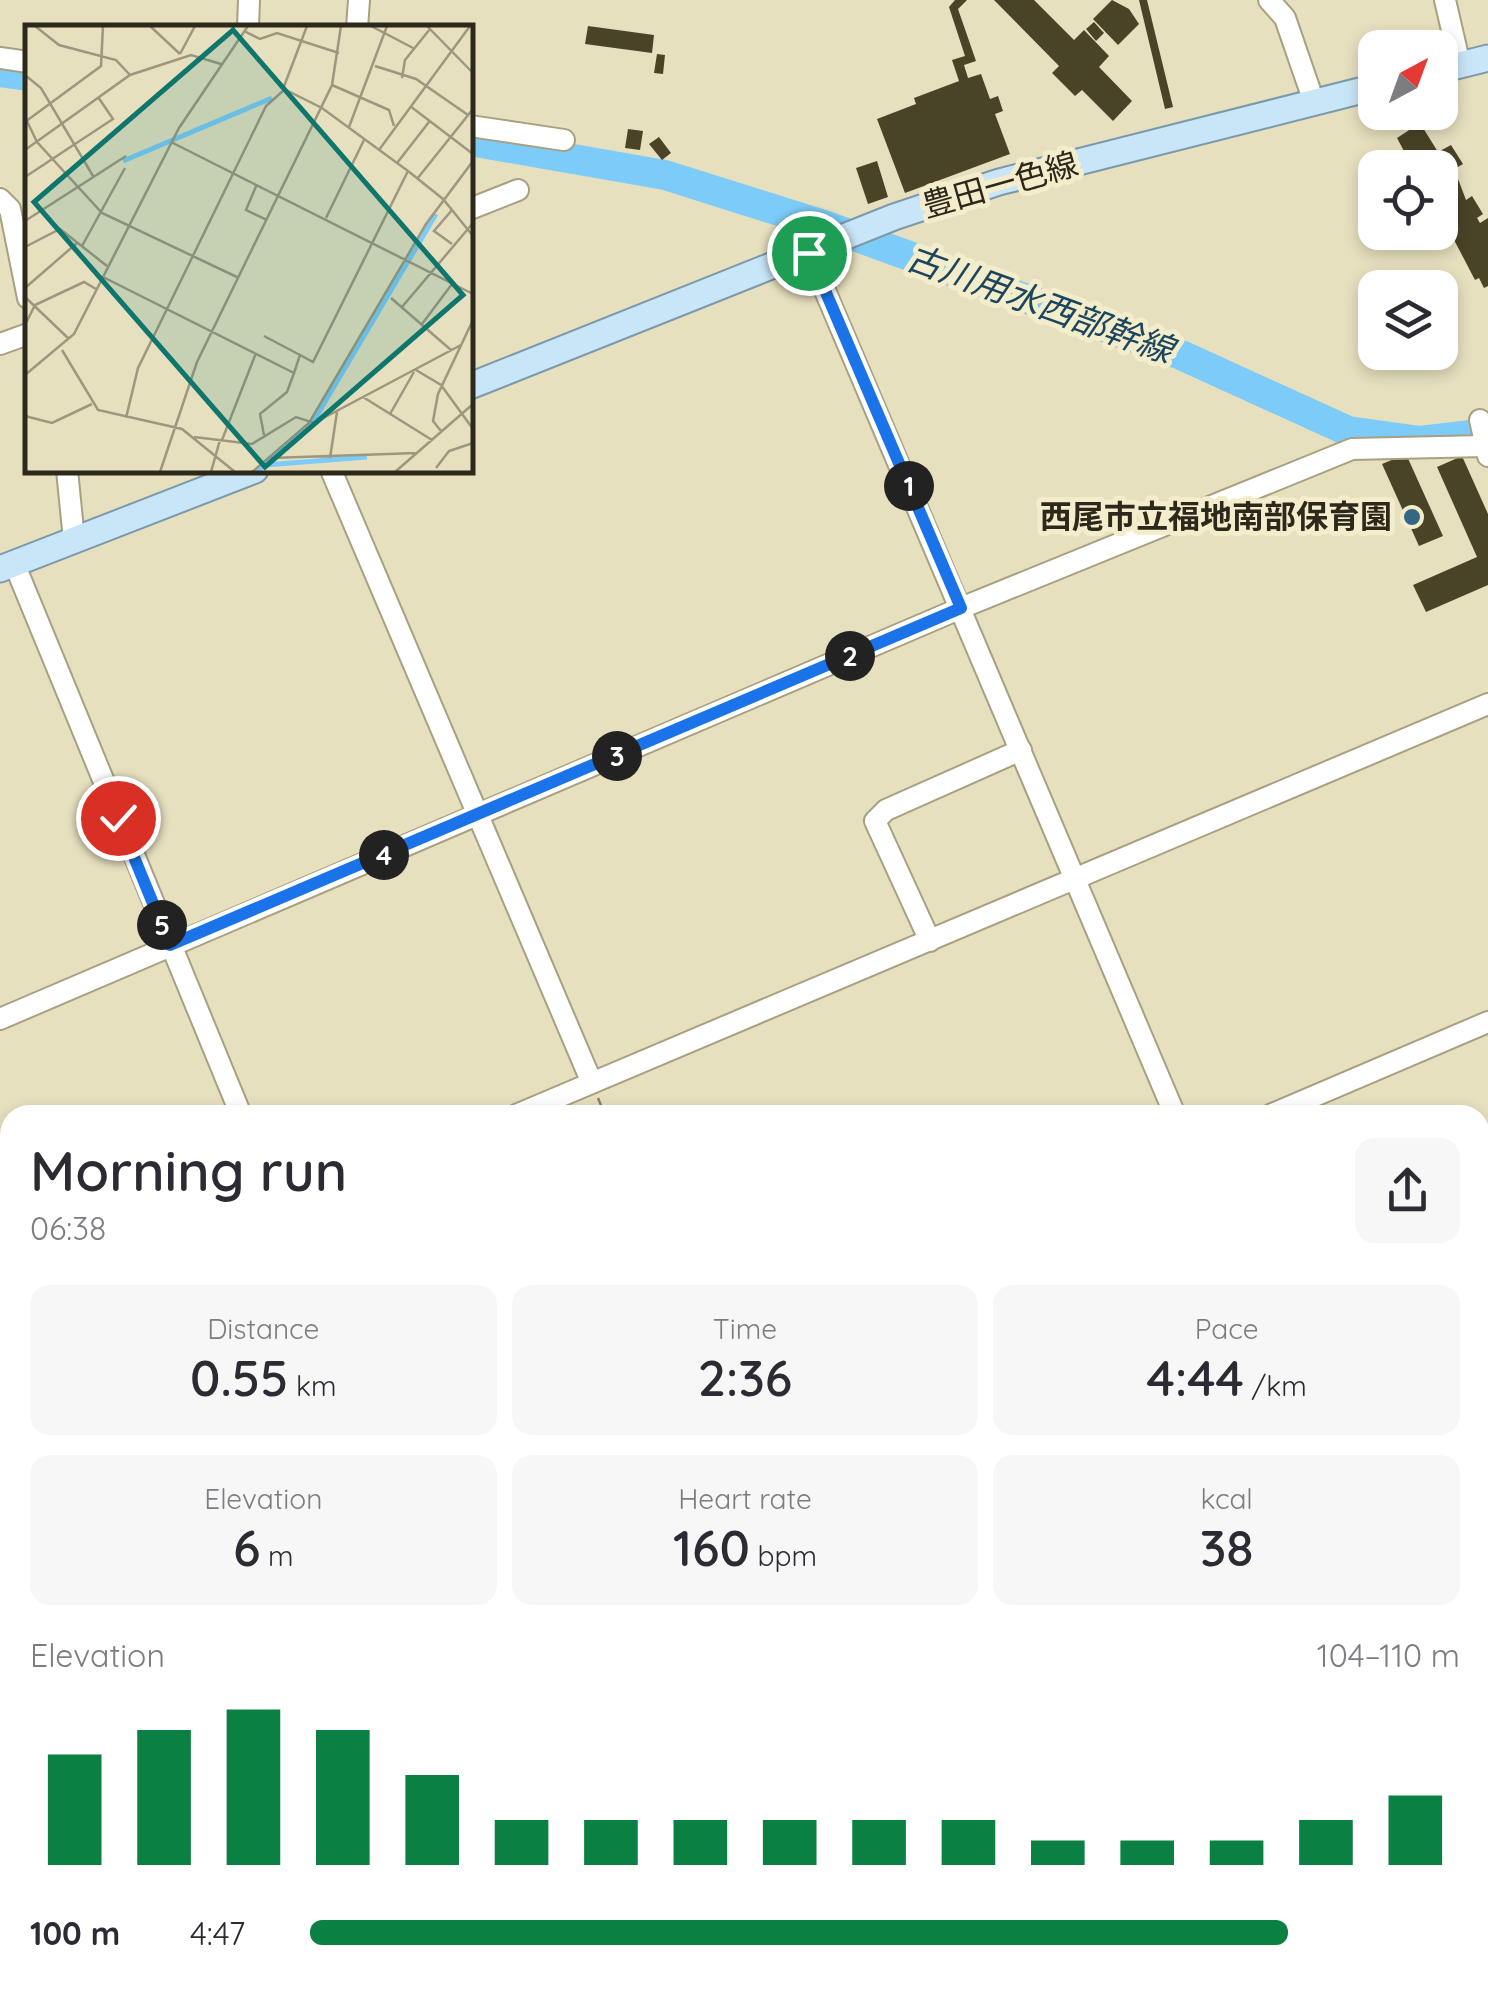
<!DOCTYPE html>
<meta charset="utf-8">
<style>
body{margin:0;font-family:Quicksand,"Noto Sans JP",sans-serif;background:#f7f7f7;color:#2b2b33;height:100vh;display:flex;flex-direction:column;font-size:38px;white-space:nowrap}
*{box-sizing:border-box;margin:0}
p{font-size:32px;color:#7c7c81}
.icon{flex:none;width:55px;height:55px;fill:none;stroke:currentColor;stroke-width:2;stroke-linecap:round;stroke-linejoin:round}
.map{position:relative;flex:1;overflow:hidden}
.drawer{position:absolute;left:0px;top:1105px;width:1490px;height:885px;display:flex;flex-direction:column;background:#fff;border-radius:30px 30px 0 0;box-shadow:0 5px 15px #0003}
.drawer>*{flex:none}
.needle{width:65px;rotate:41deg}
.buttons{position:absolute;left:1358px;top:30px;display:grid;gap:20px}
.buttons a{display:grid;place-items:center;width:100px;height:100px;border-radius:20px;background:#fff;box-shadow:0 5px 15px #0003;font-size:50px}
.pin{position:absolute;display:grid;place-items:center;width:85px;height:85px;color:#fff;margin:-42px;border:5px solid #fff;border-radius:50%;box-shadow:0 2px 10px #0007}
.km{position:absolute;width:50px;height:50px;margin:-25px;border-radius:50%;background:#222;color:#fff;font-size:28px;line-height:50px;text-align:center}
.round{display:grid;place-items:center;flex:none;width:105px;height:105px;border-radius:20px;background:#f7f7f7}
.summary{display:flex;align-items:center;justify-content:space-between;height:170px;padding:0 30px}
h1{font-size:55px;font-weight:600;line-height:75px}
.figures{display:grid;grid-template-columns:repeat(3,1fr);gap:15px;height:170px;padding:10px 30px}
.figures div{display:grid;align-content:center;border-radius:20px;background:#f7f7f7;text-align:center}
.figures b{font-size:50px;font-weight:600}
.figures small{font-size:28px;font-weight:400}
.figures p{font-size:28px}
.chart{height:280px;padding:20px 30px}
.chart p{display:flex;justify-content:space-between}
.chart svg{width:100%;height:180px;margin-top:10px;stroke:#0b8043;stroke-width:6}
ul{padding:0 30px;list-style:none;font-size:32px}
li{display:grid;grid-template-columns:160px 120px 1fr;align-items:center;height:75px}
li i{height:25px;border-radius:12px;background:#0b8043}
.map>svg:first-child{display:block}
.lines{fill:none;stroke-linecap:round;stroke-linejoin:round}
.stream{stroke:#7ccbf8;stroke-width:5}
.river{stroke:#7ccbf8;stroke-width:30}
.building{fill:#494327}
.minor-casing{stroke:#a7a081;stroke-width:24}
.major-casing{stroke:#7b99a8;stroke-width:29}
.path{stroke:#88836c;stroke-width:2.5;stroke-dasharray:10 5;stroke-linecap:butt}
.minor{stroke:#fff;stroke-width:20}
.major{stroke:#c9e6f8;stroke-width:25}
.route-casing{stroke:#fff;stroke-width:20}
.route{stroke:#1a73e8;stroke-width:12}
.poi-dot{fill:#336784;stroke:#f4edcc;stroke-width:4}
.labels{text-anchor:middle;stroke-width:10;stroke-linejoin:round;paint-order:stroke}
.street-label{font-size:32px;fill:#2c291c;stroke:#f4edcc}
.poi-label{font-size:32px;font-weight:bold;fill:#2c291c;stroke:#f4edcc;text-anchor:end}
.water-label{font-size:35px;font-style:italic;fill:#1b465e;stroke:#f4edcc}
.inset-river{fill:none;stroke:#7ccbf8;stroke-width:5}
.inset-road{fill:none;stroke:#9c977e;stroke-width:2.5}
.view{fill:#0f766e;fill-opacity:0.15;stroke:#0f766e;stroke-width:5}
.inset-edge{fill:none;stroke:#2c291c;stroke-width:5}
</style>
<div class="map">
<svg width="1488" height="1990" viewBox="0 0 1488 1990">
<rect width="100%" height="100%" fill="#e7e0bf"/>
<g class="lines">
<path class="stream" d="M8,1980L26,1990"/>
<path class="river" d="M0,72L28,76
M470,141L665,175L827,226L1181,355L1348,431L1420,441L1488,433
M1480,1603L1488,1601
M0,1980L201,1990
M265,1990L348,1980"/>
</g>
<path class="building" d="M955,0H967L958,9L976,61L964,65L968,78L981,74L990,99L998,96L1003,111L995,114L1010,154L905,193L877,119L916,104L914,98L959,81L952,60L965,56L949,7Z
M994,0H1034L1074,40L1084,30L1109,56L1099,67L1132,101L1113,121L1082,90L1075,96L1052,73L1059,66Z
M1112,0L1129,9L1139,24L1118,45L1093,19Z
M1139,0H1147L1173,107L1165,109Z
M1094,22L1104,33L1096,41L1086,29Z
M588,26L654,35L652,53L585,44Z
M657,54L665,55L663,74L654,73Z
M1420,123L1438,152L1451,145L1463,164L1443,176L1455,171L1466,200L1472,196L1483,214L1477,218L1480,223L1488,218V286L1484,288L1479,278L1475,280L1440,213V168H1413L1397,138Z
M628,129L643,131L640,150L625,148Z
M659,137L671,153L662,160L649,144Z
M877,161L888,197L868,204L856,168Z
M1406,454L1443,536L1419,546L1382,464Z
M1462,456L1488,514V585L1426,612L1413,585L1477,557L1437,467Z"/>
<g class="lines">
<defs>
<path id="minor" d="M1269,0L1285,18L1314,102
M1445,0L1460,65
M248,28L249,0
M357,28L359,0
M0,58L28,62
M470,126L564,140
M0,199L10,209L28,298
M470,209L518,190
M809,253L1175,1115
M0,344L28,334
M1480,420L1488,456
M67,470L74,540
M331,470L592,1083
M14,563L241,1115
M930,941L875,821L886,810L1021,750
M0,1019L961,608L1352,449L1484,446
M516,1115L1488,704
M1270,1115L1488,1022
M0,1338L10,1333
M1480,1353L1488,1349
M1480,1585L1488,1582
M0,1653L10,1648
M1480,1774L1488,1773
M0,1815L10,1824
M1480,1894L1488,1915
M0,1965L10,1966
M372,1980L405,1990
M1209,1980L1210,1990
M61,1990V1980"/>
<path id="major" d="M1440,70L1488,58
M470,386L894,217L999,182L1375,87
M0,569L255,470"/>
</defs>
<use href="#minor" class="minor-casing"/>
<use href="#major" class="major-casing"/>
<path class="path" d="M598,1098L605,1115
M955,1980L959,1990"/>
<use href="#minor" class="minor"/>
<use href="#major" class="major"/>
</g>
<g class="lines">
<defs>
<path id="route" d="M118,818L170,945L961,608L809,253"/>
</defs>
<use href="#route" class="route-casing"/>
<use href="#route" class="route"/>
</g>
<circle class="poi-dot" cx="1412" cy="517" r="10"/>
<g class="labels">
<g class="street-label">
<text transform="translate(1000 185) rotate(-16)" y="11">豊田一色線</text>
</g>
<g class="poi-label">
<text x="1392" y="528">西尾市立福地南部保育園</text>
</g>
<g class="water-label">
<text transform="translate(1040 304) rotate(20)" y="12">古川用水西部幹線</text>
</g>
</g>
<g transform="translate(25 25)">
<rect width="448" height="448" fill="#e7e0bf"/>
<path class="inset-river" d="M98,136L247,73M240,440L342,432M231,447L285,402L411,189"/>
<path class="inset-road" d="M10,1L34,20L91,35L105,50M125,1L155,29M346,1L390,24M402,1L448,48M219,6L235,14L252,8L314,28M155,29L170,1M350,41L391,54L443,90M0,50L16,63L68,151M377,53L380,35L405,4M307,60L364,85L369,101M255,62L297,83L383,146L418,174L448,211M258,64L282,1M385,81L448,129M0,92L12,117L77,188L214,253M0,97L76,41L78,1M324,102L362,1M146,117L448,269M0,125L105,50L166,30L196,39M354,125L445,1M372,138L404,97M0,152L88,94L73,72M392,154L448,84M232,159L221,185L242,195M427,185L409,206L427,219M301,193L339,115M0,196L101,131M57,221L100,143M0,222L35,204L82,241M78,252L269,348L262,367L235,389L239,410M0,263L52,218M0,272L43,313M366,273L426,325M377,282L448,198M397,299L427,259M0,300L10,280L59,257L71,264M239,311L275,330M37,325L73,385L157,404L210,447M391,345L416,360L448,404M269,348L275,330L288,337L383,146M0,350L49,309L154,103L223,1M338,372L407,415M365,389L389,347M0,391L27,398L67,379M101,393L113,343L142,284L241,81L259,65M416,406L408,396L413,369L448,295M169,412L227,419L271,392L289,398L436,320M197,415L231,328M246,433L392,428M305,433L312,387M411,443L424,426L448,418M135,447L172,337L307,60L316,1M186,447L195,415M227,447L284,398L401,199L448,136M370,447L448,379"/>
<path class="view" d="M208,5L438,270L240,442L9,177Z"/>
<rect width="448" height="448" class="inset-edge"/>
</g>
</svg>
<div class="buttons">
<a><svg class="needle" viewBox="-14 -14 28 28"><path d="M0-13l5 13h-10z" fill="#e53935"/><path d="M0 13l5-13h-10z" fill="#7c7c81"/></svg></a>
<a><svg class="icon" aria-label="locate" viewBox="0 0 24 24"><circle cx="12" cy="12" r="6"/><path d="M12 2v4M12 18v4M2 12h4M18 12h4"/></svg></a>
<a><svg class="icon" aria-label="layers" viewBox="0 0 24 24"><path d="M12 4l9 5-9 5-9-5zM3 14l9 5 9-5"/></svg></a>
</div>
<div class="pin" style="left:809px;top:253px;background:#1e9e55"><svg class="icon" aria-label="arrive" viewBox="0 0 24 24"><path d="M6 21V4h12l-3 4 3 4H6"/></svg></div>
<div class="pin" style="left:118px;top:818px;background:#d93025"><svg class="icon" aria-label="check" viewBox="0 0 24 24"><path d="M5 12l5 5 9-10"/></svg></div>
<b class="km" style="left:909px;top:486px">1</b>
<b class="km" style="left:850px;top:656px">2</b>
<b class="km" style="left:617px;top:756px">3</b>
<b class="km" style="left:384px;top:855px">4</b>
<b class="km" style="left:162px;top:925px">5</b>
<section class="drawer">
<div class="summary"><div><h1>Morning run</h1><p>06:38</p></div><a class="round"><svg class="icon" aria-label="share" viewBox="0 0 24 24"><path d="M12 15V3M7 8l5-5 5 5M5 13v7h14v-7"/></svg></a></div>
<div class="figures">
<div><p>Distance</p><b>0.55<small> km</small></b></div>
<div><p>Time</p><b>2:36</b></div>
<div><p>Pace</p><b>4:44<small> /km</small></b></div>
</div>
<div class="figures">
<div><p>Elevation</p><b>6<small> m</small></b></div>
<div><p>Heart rate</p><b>160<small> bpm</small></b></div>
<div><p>kcal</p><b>38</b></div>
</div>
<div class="chart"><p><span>Elevation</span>104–110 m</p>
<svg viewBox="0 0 160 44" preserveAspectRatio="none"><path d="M5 44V17M15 44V11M25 44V6M35 44V11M45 44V22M55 44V33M65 44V33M75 44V33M85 44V33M95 44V33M105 44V33M115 44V38M125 44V38M135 44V38M145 44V33M155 44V27"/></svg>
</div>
<ul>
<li><b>100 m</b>4:47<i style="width:85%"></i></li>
</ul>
</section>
</div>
